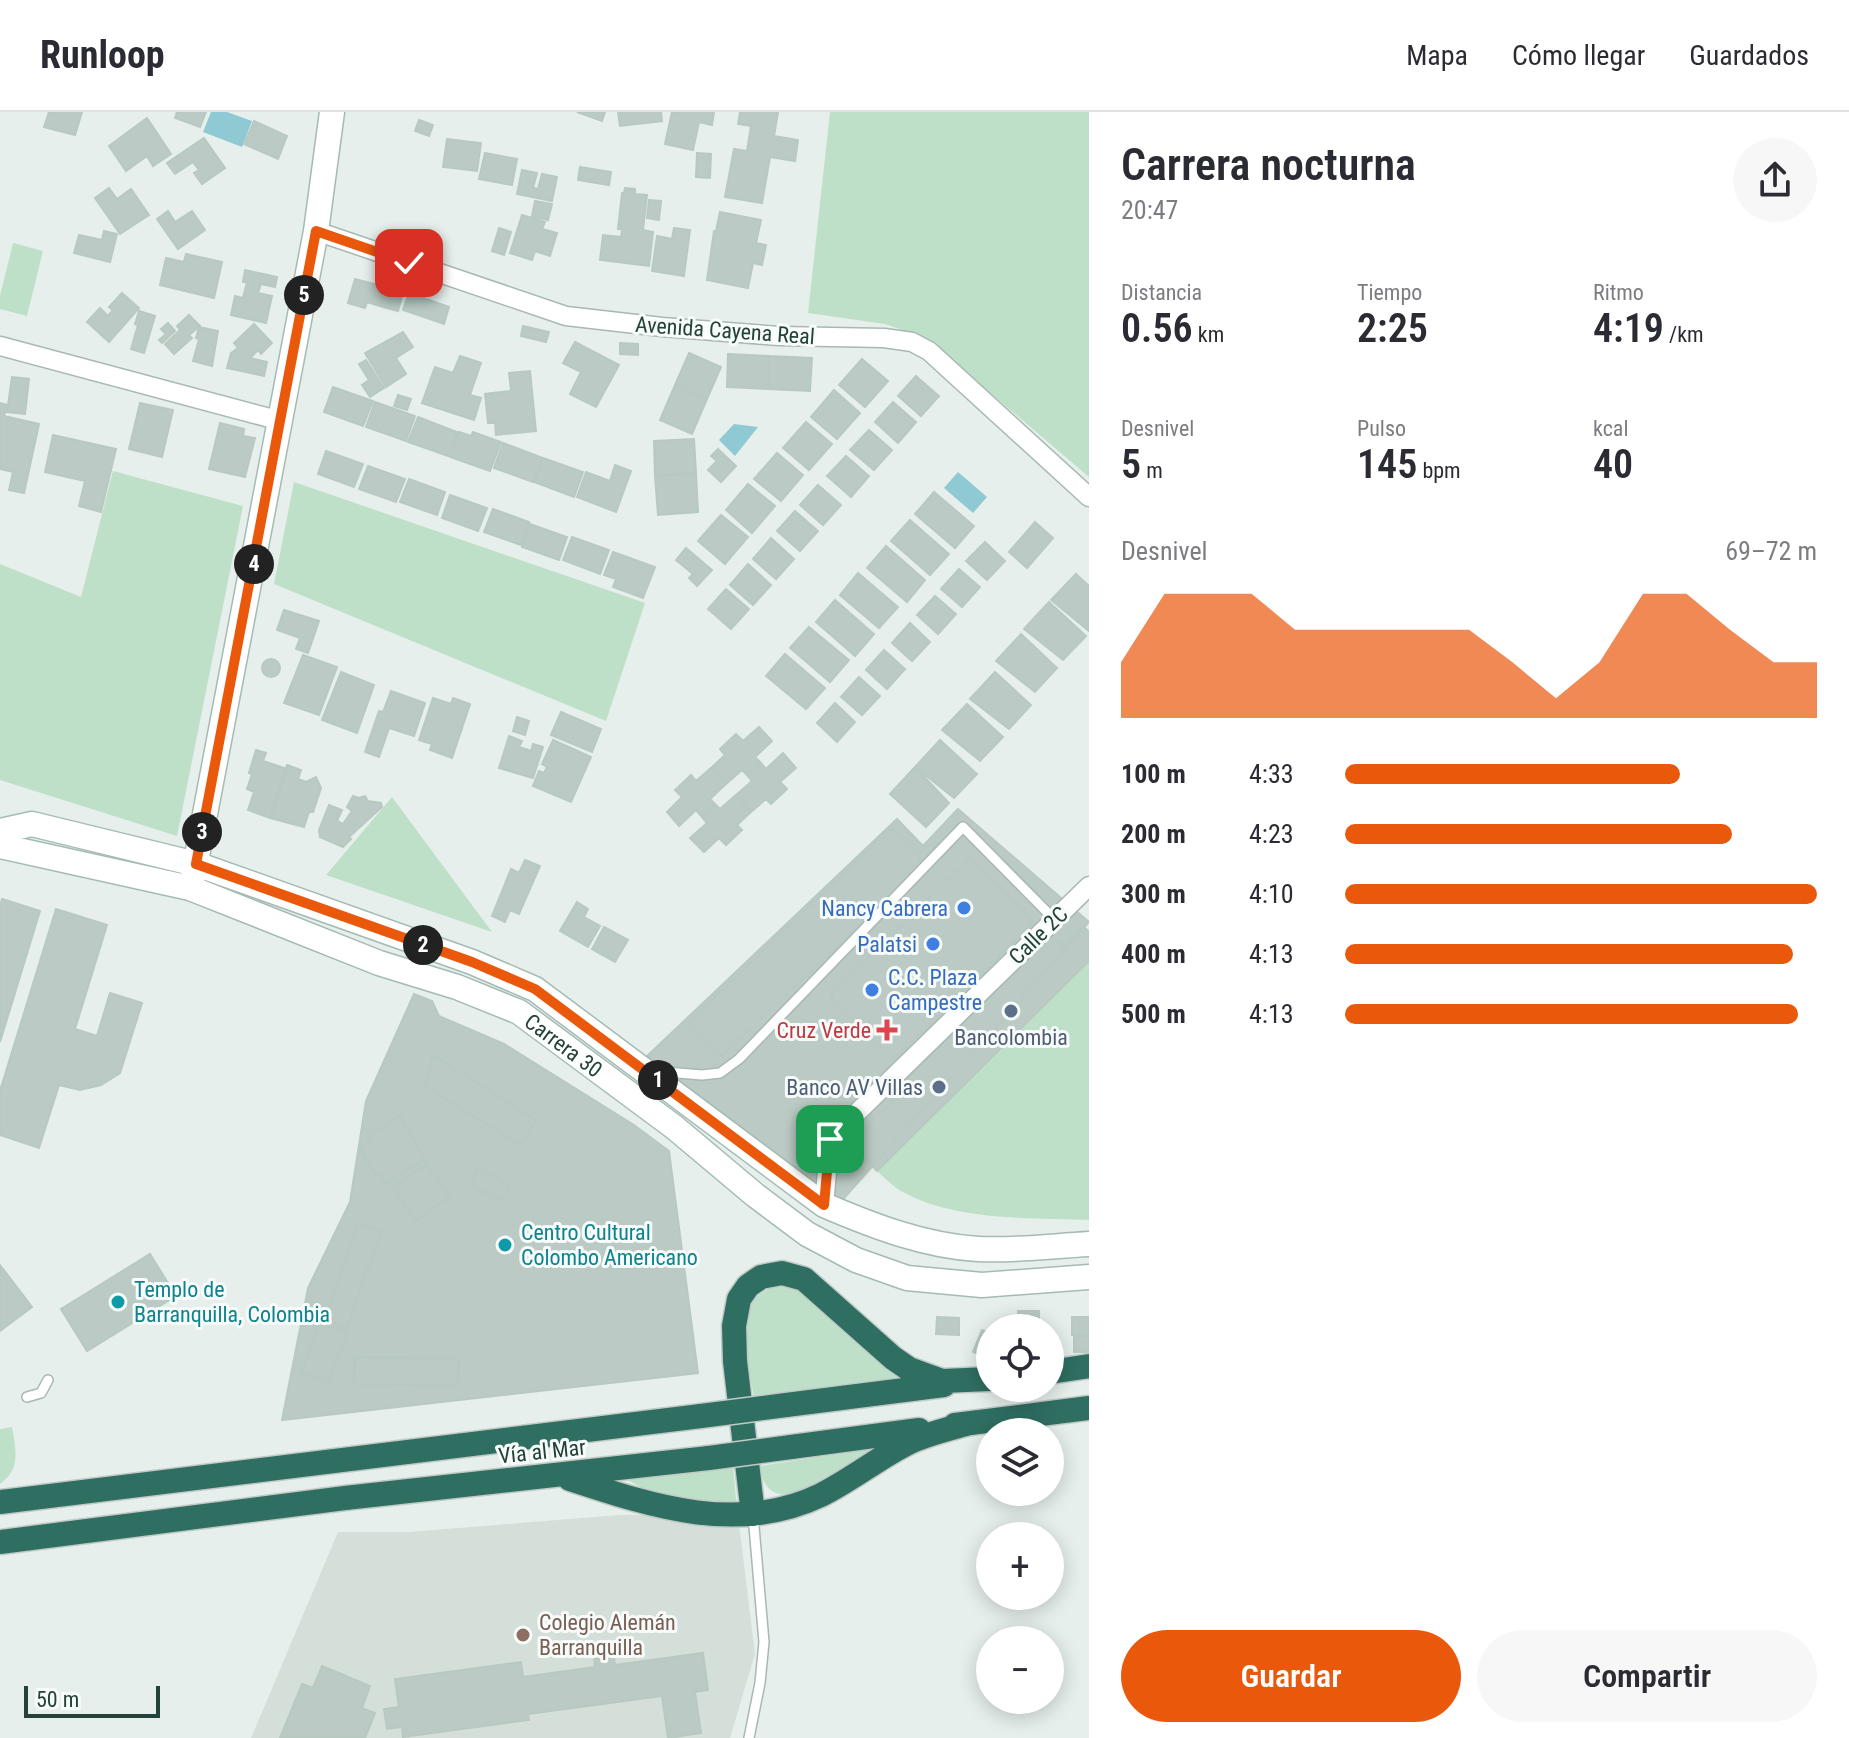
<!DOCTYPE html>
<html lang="es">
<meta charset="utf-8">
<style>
body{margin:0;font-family:"Roboto Condensed",sans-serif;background:#f7f7f7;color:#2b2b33;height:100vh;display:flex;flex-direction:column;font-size:30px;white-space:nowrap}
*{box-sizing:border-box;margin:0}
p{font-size:26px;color:#7c7c81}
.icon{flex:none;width:44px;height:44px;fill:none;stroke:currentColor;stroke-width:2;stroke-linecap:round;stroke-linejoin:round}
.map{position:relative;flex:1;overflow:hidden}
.drawer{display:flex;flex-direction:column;background:#fff;width:760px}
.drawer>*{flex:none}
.buttons{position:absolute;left:976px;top:1202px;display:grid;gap:16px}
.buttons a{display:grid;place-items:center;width:88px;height:88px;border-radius:50%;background:#fff;box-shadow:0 4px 20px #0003;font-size:40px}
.scale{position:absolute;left:24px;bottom:20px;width:136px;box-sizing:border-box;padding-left:8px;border:4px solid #24423a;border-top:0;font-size:22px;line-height:28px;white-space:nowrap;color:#24423a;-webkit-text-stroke:6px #f7fbf9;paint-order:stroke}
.pin{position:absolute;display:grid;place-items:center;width:68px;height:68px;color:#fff;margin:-34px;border-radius:16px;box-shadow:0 4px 12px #0006}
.km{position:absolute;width:40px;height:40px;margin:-20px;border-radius:50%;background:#222;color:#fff;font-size:22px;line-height:40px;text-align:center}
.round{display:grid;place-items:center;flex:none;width:84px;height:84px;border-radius:42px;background:#f7f7f7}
.summary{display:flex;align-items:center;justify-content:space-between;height:136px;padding:0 32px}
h1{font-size:44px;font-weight:600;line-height:60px}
.figures{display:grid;grid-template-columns:repeat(3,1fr);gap:12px;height:136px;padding:8px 32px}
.figures div{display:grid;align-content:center}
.figures b{font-size:40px;font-weight:600}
.figures small{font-size:22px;font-weight:400}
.figures p{font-size:22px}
.chart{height:224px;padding:16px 32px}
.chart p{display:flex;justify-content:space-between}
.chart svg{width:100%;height:144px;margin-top:8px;fill:#ea580c;opacity:.7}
.cta{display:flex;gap:16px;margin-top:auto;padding:16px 32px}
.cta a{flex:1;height:92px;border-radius:48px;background:#ea580c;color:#fff;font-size:32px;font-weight:600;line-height:92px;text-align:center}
.cta a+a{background:#f7f7f7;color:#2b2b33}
ul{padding:0 32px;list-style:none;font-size:26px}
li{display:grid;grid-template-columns:128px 96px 1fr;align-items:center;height:60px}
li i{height:20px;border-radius:10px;background:#ea580c}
header{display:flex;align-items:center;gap:48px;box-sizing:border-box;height:112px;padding:0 40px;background:#fff;border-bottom:2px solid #e1e1e2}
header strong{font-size:38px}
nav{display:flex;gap:44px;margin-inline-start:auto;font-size:28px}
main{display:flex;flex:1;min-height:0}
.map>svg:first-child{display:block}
.built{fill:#d4dfda}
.green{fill:#bfe0c8}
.water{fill:#8ec9d4}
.building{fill:#bbcac4;stroke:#b8c9c2;stroke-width:2}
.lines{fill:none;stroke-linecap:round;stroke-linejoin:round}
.lane-casing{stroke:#a8b8b2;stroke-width:12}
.street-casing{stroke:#a8b8b2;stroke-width:21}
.secondary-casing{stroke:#a4bbb3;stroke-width:27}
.highway-casing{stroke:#c2cac8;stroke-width:27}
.lane{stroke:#fff;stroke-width:9}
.street{stroke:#fff;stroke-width:18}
.secondary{stroke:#fff;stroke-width:24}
.highway{stroke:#2f6f62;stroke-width:24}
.highway-bridge-casing{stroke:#c2cac8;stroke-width:27;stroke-linecap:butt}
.highway-bridge{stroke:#2f6f62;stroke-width:24}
.route-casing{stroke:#fff;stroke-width:16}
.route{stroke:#ea580c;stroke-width:10}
.shop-dot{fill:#3f7fe0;stroke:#f7fbf9;stroke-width:3}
.service-dot{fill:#5c6f8a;stroke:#f7fbf9;stroke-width:3}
.health-dot{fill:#e0444e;stroke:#f7fbf9;stroke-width:3}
.culture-dot{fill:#0f9aa8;stroke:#f7fbf9;stroke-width:3}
.education-dot{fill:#8d6e63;stroke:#f7fbf9;stroke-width:3}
.labels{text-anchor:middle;stroke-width:6;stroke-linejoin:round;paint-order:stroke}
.street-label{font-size:22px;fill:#24423a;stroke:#f7fbf9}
.shop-label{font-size:22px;fill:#366cbe;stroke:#f7fbf9;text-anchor:end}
.health-label{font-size:22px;fill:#be3a42;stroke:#f7fbf9;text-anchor:end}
.service-label{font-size:22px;fill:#4e5e75;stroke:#f7fbf9}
.culture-label{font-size:22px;fill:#0d838f;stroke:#f7fbf9;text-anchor:start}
.education-label{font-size:22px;fill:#785e54;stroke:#f7fbf9;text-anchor:start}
</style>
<header>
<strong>Runloop</strong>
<nav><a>Mapa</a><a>Cómo llegar</a><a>Guardados</a></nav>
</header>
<main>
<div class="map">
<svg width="1089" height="1626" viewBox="0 0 1089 1626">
<rect width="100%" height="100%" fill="#e6efeb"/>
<path class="built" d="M619,1403H655L739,1412L755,1542L730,1626H251L338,1420H409Z"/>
<path class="green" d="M830,0H1089V365L927,227L885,212L808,201Z
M13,131L43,139L27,204L0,197V184Z
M113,359L243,394L177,724L0,668V452L81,485Z
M294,370L645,491L606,609L274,472Z
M392,685L492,820L326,763Z
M1089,849V1108C1027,1105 957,1110 901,1079C892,1074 884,1065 877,1059Z
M776,1174L791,1175L803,1180L901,1265L754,1285C748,1245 726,1191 776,1174Z
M12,1315C16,1338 21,1357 0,1372V1317Z
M883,1335C856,1352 767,1421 760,1354Z
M733,1355L737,1397L661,1387L628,1368Z"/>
<path class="water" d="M211,0H227L252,9L242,35L203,20Z
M734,312L758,315L735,344L719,328Z
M958,360L987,385L973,401L944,376Z"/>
<path class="building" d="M49,0H82L75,23L44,15Z
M177,0H206L200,15L175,6Z
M577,0H605L602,9Z
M618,0H661L662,9L620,14Z
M672,0H714L712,13L699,10L693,38L665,32Z
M740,0H778L774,24L798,28L795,49L770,45L762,91L725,85L734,37L747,39L751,14L738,12Z
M147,6L171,42L153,54L147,44L126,59L109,34Z
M419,8L433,13L429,24L415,19Z
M254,9L287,24L278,47L244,32Z
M204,26L225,56L202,72L194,61L199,58L193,50L175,62L167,51Z
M447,27L481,31L477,59L443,55Z
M485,41L517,47L512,73L479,67Z
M697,41L711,42L710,66L696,65Z
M580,55L611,60L609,73L578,68Z
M522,58L537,61L533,76L538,77L542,62L557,65L552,89L517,82Z
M109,76L117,87L131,77L149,103L120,122L95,86Z
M625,76L635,77V82L647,83L643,118L653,120L649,154L600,148L603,123L621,125L622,117H618L622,81H624Z
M649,88L661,89L659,108L647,106Z
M535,89L552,92L548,108L532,104Z
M168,99L175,110L192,99L205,118L178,137L157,107Z
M720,100L761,108L756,131L766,133L762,153L753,151L748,176L707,168L714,119H716Z
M522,103L545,110L542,117L557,121L550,144L535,139L532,148L510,141Z
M499,116L511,120L504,143L492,139Z
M674,116L690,118L684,164L652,159L657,124L672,127Z
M104,119L117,122L110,150L74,141L79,123L102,128Z
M186,142L222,150L214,186L160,173L166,146L184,150Z
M245,158L277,165L275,175L261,172L258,181L272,184L266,211L231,203L235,184L243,186L247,170H243Z
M355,167L385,175L380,194L367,190L365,196L348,191Z
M384,179L402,184L398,199L380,194Z
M122,181L139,196L109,230L87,210L100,196L108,204L113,198L109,195Z
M409,181L449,195L444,212L403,198Z
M139,199L155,204L144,241L131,237L138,213L135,212Z
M189,203L200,214L189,223L192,226L174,242L165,232L180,218L177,214Z
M168,211L175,219L162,231L159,228L166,222L161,217Z
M254,212L272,231L261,242L258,238L250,246L267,250L264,264L227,256L231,241L238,236L234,231Z
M523,214L549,220L546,230L521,224Z
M199,215L218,219L212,254L193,249L199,227L196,226Z
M403,220L413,235L396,246L406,262L386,275L365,241Z
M575,230L619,253L596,295L570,282L581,260L563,251Z
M620,231L638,232V243L620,242Z
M689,241L721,255L707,287L675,273Z
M728,242L769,244L768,277L727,275Z
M460,244L481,251L470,283L481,286L474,308L422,291L435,255L453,261Z
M769,244L812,246L810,279L768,277Z
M862,247L888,269L865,295L839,273Z
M366,248L384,276L370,285L362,273L369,268L359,252Z
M530,259L536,319L496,323L495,311H488L485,282L511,279L509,261Z
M916,264L939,284L921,304L898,284Z
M12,265L29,267L25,302L7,300Z
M675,273L707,287L692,322L660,308Z
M333,275L373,289L363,314L324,300Z
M834,278L860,301L837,327L811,305Z
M398,283L411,287L407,298L394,294Z
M375,290L415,304L406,329L366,315Z
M893,290L916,310L898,331L875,310Z
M0,291L7,293L4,304L39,312L24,381L9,378L13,360L0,357Z
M140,291L173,298L162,345L129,337Z
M418,305L457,320L448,344L408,330Z
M806,310L832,332L809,358L783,336Z
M220,311L244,317L243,324L255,326L245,365L209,357Z
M869,318L892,338L874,358L850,338Z
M459,320L471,324L473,320L501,330L490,359L450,345Z
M53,323L116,337L101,400L79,394L85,369L45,360Z
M694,327L696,361L655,364L654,329Z
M503,331L543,346L533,370L494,356Z
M718,337L736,354L721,370L708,358L717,349L711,344Z
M326,339L363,352L354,375L318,362Z
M777,341L803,363L781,389L754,367Z
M846,344L869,364L851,385L827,364Z
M543,346L583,360L574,385L534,370Z
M615,353L631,359L616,400L577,385L586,360L610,369Z
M368,354L405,367L396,390L359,377Z
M696,361L698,400L658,403L655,364Z
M409,367L445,380L437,403L400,390Z
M748,372L775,394L752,421L726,398Z
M818,373L841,393L823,413L800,393Z
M934,380L974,414L955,436L915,402Z
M450,383L487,396L478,419L442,406Z
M493,397L529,410L521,433L484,420Z
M795,399L818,419L800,439L777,419Z
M721,403L748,425L725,452L698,429Z
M910,408L949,442L930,463L891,429Z
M1035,410L1053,426L1027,456L1009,440Z
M530,412L567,425L559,448L522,435Z
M572,425L609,438L600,462L563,448Z
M771,426L794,447L776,467L753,447Z
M985,430L1005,449L987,468L966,449Z
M886,434L925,468L907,490L867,456Z
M686,436L712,458L697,474L689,466L693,462L676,448Z
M613,440L655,455L643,486L613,475L616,467L604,463Z
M748,452L771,473L753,493L730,473Z
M959,457L980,475L962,495L941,477Z
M858,461L898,495L879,516L840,483Z
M1076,462L1089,474V519L1051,488Z
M726,477L749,497L731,517L708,497Z
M935,484L956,502L938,522L917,503Z
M835,488L874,522L855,544L816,510Z
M1049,490L1086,524L1063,548L1024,517Z
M284,498L319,509L308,541L296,537L300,526L277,518Z
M910,511L930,530L912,549L892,531Z
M809,515L849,548L830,570L790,536Z
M1021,522L1057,556L1035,580L996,549Z
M884,538L905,557L887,577L866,558Z
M785,542L825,576L806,597L766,564Z
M303,543L337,555L319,603L284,591Z
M262 556a9 9 0 1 1 18 0a9 9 0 1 1-18 0Z
M341,560L374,573L357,621L322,608Z
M995,560L1031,593L1009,617L970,587Z
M859,565L880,584L862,603L841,585Z
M391,579L425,591L414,624L389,616L379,645L365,640L379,599L383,600Z
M433,586L451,592L453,586L470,592L452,646L430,638L432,632L419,628Z
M835,591L855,610L837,630L817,611Z
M967,592L1003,625L980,649L942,618Z
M561,600L601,617L592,640L551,623Z
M517,605L529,609L525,623L513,619Z
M759,615L772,629L755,645L761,651L747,663L742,658L726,672L711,656L725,643L720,637L736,622L743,629Z
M509,624L522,629L519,635L531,639L533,632L543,635L533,666L499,656Z
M553,628L591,645L571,690L533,674L539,659L544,661L547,655L542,652Z
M940,628L977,662L954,686L915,655Z
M256,638L266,641L263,649L287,657L270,706L248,698L254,680L247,677L252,662L249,661Z
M783,641L796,656L780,670L787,677L771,692L766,687L751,700L736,683L752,669L747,663L761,651L766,657Z
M287,653L301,658L298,667L306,670L316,665L321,676L313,700H309L304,715L270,706Z
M915,655L949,691L926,715L890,682Z
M711,656L726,672L710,687L715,692L702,705L696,698L679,714L667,700L682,685L675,678L691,663L696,669Z
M736,683L751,700L737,713L742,718L726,733L719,726L704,740L690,726L707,711L702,705L715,692L720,697Z
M353,684L359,686L365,684L368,689L381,691L382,695L349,725L351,727L343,735L320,725L319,718L329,693L342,698L337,709L343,712L352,699L347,695Z
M958,697L1089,810L839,1092L644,947L897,707L923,734Z
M891,716L924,751L722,944L689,910Z
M970,746L1033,810L894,947L830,884Z
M525,748L540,754L519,802L510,798L505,810L492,804L511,757L519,761Z
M2,787L40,799L0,930V794Z
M577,790L588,797L584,805L600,814L588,835L560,819Z
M56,797L107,813L75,917L97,924L110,881L142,891L120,961L101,973L80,978L59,973L39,1036L0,1023V979Z
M604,815L628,828L615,850L592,837Z
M1084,815L1089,820V849L877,1059L850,1030L908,974L904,968L1052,825L1063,834Z
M414,882L432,889L439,904L504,932L634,1013L669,1039L698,1261L282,1308L308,1176L350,1090L366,989Z
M433,943L536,1008L520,1033L425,974Z
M400,1004L425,1048L385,1071L379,1061L375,1063L360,1036L372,1029L369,1023Z
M426,1052L450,1084L416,1109L393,1076Z
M479,1056L509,1073L500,1089L470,1073Z
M358,1112L381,1119L347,1216L324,1208Z
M150,1142L176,1184L87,1239L61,1197Z
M0,1153L32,1195L0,1219Z
M1018,1199H1039V1216H1018Z
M937,1205L959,1206V1223L936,1222Z
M1072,1205H1089V1223H1072Z
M319,1211L347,1221L329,1271L301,1261Z
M982,1218L990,1221V1246L973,1240Z
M1074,1225H1089V1240H1074Z
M355,1245L459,1247L458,1274L354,1272Z
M613,1540L615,1553L703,1541L708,1578L695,1580L701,1621L668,1626L662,1584L528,1602L529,1608L403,1625L402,1615L387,1617L384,1597L399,1595L395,1567L521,1550L523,1565L595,1555L594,1543Z
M322,1554L370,1574L362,1596L375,1601L365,1626H280L302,1572L313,1576Z"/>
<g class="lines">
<defs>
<path id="lane" d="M654,959L702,963L720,961L739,947L963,715L1054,807
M27,1285L41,1281L48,1268
M749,1626L760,1571L764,1530L753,1403"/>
<path id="street" d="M316,119L566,204L662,215L779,224L884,226L912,230L929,239L1089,385
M0,234L281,309
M824,1093L830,1027L1089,774"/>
<g id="secondary">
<path d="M0,719L32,712L196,752L472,850L535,877L824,1093C873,1114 925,1134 978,1137C1015,1139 1052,1134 1089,1132"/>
<path id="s1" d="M0,734L190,776L379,851L457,875L519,900L674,1015L755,1083L807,1122L856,1148L907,1166L982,1173L1089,1165"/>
<path d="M193,765L316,119L332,0"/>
</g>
<path id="highway" d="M1050,1260L1089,1254
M786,1293L944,1273
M955,1313L1089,1296
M791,1335L919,1318
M570,1367C652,1394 738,1423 821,1383C851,1368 877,1347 906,1332C926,1322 949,1317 970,1311
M0,1390L701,1304
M753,1402L735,1249L734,1214L739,1187L748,1174L761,1165L782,1161L804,1167L893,1246L909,1257L942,1269L990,1267
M0,1430L345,1386L709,1346"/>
</defs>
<use href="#lane" class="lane-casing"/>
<use href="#street" class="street-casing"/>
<use href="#secondary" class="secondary-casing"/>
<use href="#highway" class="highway-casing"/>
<use href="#lane" class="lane"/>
<use href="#street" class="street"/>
<use href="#secondary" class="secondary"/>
<use href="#highway" class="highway"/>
<defs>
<path id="highway-bridge" d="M701,1304L786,1293
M709,1346L791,1335"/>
</defs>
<use href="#highway-bridge" class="highway-bridge-casing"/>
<use href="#highway-bridge" class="highway-bridge"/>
</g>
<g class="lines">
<defs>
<path id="route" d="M409,151L316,119L196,752L472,850L535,877L824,1093L830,1027"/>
</defs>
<use href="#route" class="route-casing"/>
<use href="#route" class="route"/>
</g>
<g class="shop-dot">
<circle cx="964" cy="796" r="8"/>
<circle cx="933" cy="832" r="8"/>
<circle cx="872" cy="878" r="8"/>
</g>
<g class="service-dot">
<circle cx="1011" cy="899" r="8"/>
<circle cx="939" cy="975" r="8"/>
</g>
<path class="health-dot" d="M883 906h8v8h8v8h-8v8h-8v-8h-8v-8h8z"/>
<g class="culture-dot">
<circle cx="505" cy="1133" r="8"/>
<circle cx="118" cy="1190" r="8"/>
</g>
<circle class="education-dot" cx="523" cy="1523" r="8"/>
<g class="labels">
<g class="street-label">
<text transform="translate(725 218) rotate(4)" y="8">Avenida Cayena Real</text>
<text transform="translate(1038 823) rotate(-44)" y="8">Calle 2C</text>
<text dy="8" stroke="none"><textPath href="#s1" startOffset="602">Carrera 30</textPath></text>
<text transform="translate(542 1339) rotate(-6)" y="8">Vía al Mar</text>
</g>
<g class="shop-label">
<text x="948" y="804">Nancy Cabrera</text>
<text x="917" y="840">Palatsi</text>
<text x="888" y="873" text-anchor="start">C.C. Plaza<tspan x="888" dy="25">Campestre</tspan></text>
</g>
<g class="health-label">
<text x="871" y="926">Cruz Verde</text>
</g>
<g class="service-label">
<text x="1011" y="933">Bancolombia</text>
<text x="923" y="983" text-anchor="end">Banco AV Villas</text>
</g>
<g class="culture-label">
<text x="521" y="1128">Centro Cultural<tspan x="521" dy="25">Colombo Americano</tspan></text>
<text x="134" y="1185">Templo de<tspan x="134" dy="25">Barranquilla, Colombia</tspan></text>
</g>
<g class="education-label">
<text x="539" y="1518">Colegio Alemán<tspan x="539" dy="25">Barranquilla</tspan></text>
</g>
</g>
</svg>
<div class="buttons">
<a><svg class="icon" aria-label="locate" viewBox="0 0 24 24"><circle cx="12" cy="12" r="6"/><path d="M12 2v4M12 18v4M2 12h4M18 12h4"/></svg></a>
<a><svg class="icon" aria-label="layers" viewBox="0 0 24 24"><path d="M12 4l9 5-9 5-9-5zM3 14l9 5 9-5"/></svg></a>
<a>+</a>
<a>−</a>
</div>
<div class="scale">50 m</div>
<div class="pin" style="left:830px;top:1027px;background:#1e9e55"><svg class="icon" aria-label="arrive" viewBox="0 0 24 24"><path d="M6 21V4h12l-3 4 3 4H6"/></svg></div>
<div class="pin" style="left:409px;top:151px;background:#d93025"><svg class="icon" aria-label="check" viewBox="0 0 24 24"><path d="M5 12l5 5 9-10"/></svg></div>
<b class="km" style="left:658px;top:968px">1</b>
<b class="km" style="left:423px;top:833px">2</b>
<b class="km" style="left:202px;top:720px">3</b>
<b class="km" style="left:254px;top:452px">4</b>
<b class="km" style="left:304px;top:183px">5</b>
</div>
<section class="drawer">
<div class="summary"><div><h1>Carrera nocturna</h1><p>20:47</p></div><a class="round"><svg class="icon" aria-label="share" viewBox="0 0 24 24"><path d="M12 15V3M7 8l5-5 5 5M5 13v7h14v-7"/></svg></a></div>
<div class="figures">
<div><p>Distancia</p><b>0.56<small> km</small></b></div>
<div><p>Tiempo</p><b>2:25</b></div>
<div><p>Ritmo</p><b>4:19<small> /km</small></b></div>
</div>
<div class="figures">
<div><p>Desnivel</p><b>5<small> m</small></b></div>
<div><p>Pulso</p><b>145<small> bpm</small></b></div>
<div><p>kcal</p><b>40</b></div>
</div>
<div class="chart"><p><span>Desnivel</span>69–72 m</p>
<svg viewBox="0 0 160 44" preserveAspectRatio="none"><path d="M0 44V27L10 6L20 6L30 6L40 17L50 17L60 17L70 17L80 17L90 27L100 38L110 27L120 6L130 6L140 17L150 27L160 27V44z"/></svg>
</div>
<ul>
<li><b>100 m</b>4:33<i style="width:71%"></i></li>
<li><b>200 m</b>4:23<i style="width:82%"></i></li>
<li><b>300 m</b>4:10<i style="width:100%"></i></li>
<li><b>400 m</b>4:13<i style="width:95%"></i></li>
<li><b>500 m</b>4:13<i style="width:96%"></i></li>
</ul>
<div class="cta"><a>Guardar</a><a>Compartir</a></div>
</section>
</main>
